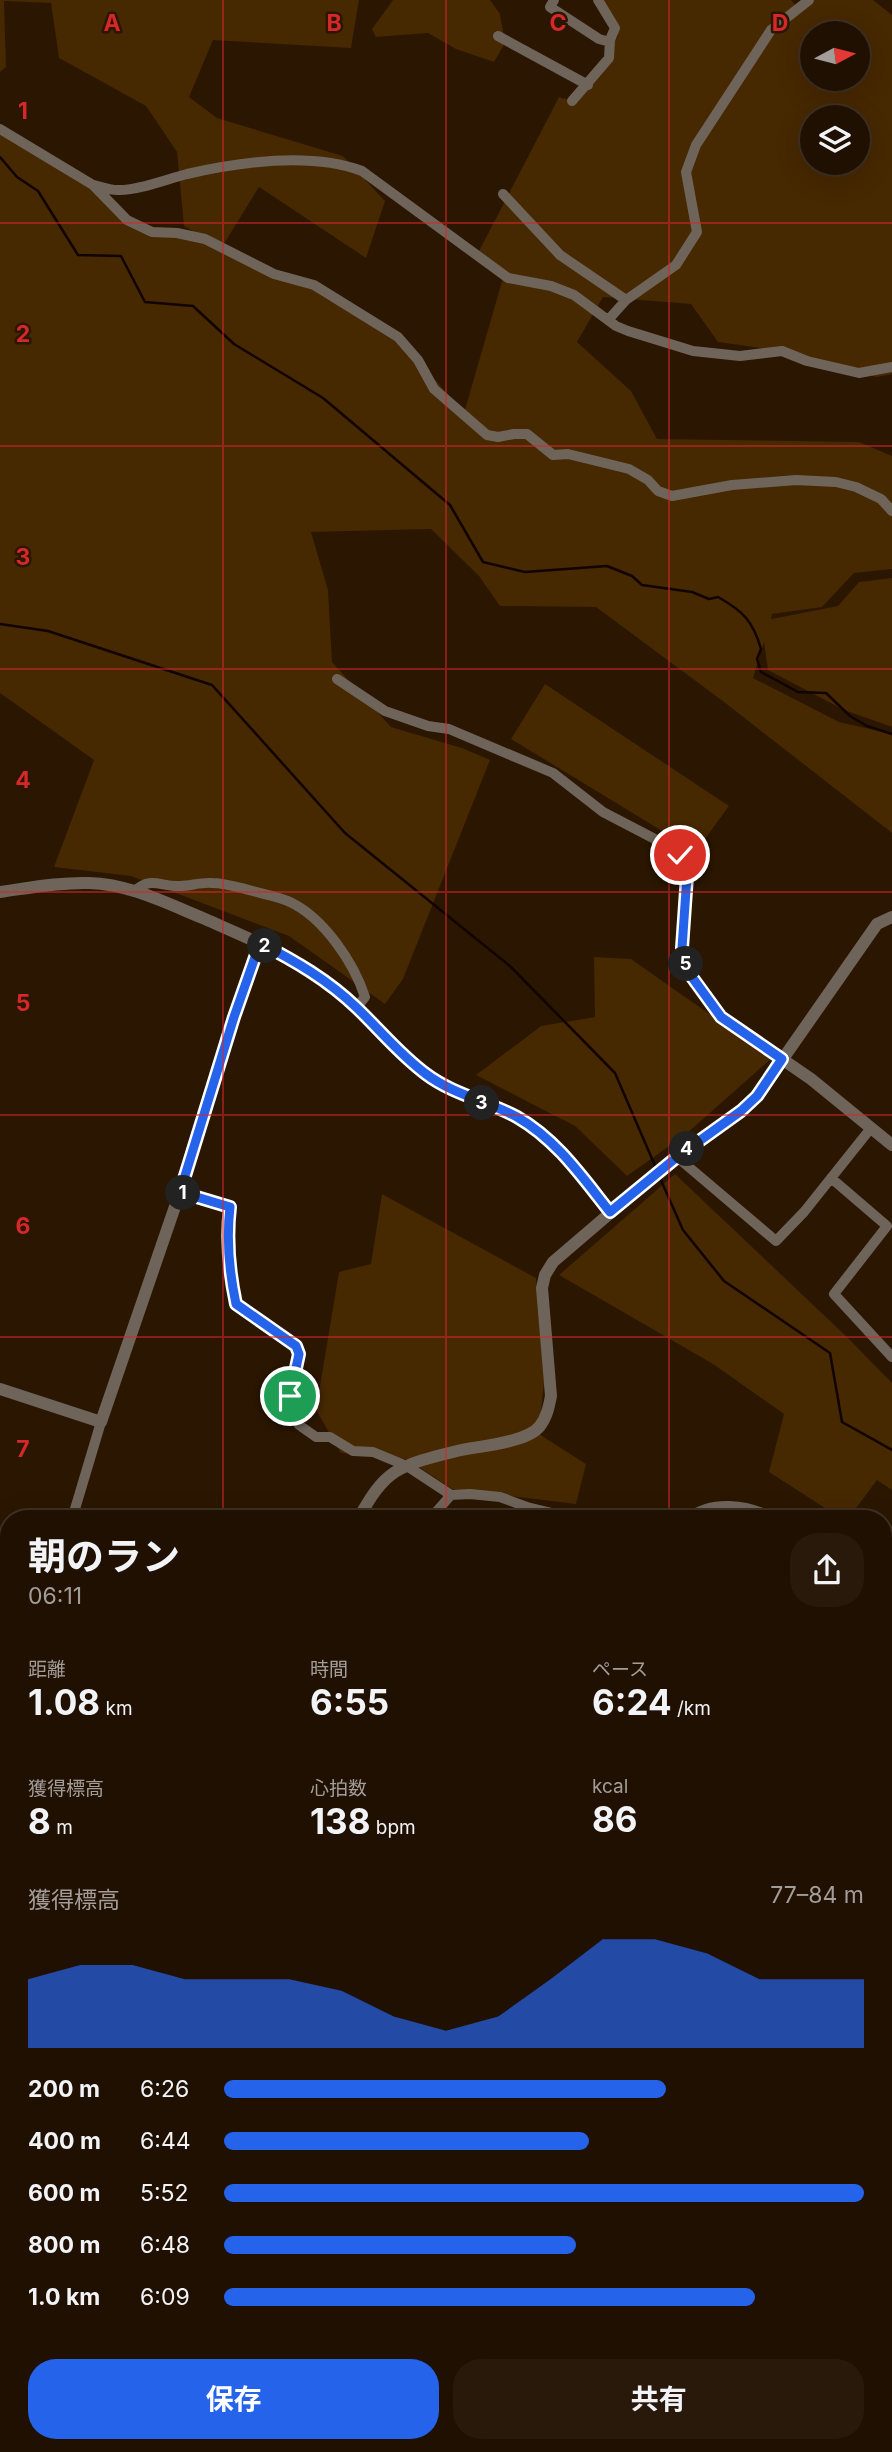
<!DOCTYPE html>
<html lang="ja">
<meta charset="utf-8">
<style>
body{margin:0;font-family:Inter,"Noto Sans JP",sans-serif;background:#28190b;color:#f1f3f6;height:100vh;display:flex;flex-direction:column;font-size:26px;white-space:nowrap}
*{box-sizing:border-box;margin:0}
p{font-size:23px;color:#a29d99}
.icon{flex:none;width:38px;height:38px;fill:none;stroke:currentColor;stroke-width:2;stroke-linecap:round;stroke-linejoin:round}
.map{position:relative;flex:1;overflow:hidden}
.drawer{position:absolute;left:0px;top:1510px;width:892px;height:943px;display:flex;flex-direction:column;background:#201001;border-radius:28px 28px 0 0;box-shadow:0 7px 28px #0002,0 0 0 2px #3d3023}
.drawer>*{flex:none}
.needle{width:46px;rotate:83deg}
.tools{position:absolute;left:800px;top:21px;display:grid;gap:14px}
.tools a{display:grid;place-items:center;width:70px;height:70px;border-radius:50%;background:#201001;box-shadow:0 7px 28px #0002,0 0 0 2px #3d3023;font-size:35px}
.pin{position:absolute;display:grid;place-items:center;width:60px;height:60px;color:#fff;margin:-30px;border:4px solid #fff;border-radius:50%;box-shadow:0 2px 7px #0007}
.km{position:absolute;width:35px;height:35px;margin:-18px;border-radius:50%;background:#222;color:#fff;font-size:19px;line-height:35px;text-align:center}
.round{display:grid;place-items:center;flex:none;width:74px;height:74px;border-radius:28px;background:#28190b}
.head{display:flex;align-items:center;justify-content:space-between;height:119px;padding:0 28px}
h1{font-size:38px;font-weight:700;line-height:52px}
.stats{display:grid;grid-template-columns:repeat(3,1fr);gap:10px;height:119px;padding:7px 28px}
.stats div{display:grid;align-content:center}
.stats b{font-size:35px;font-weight:700}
.stats small{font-size:19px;font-weight:400}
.stats p{font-size:19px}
.chart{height:196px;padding:14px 28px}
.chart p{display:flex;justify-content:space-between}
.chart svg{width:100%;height:126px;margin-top:7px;fill:#2563eb;opacity:.7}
.primary-button{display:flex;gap:14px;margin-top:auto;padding:14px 28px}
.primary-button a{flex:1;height:80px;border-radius:28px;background:#2563eb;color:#fff;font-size:28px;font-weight:700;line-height:80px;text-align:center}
.primary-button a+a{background:#28190b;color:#f1f3f6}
ul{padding:0 28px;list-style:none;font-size:23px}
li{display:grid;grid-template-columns:112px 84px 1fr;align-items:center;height:52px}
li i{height:18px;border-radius:9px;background:#2563eb}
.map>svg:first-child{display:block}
.green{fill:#462801;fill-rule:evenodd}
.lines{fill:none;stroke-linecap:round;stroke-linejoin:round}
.stream{stroke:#120400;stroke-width:2.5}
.minor{stroke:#6f645a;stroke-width:10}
.tertiary{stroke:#6f645a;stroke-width:12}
.route-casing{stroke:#fff;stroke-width:14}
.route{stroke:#2563eb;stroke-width:9}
.grid{fill:none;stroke:#d62828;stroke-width:2;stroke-opacity:0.55}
.grid-label{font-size:23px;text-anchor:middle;font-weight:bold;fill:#d62828;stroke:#2a1601;stroke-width:5;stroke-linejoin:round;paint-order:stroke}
</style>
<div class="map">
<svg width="892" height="2452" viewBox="0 0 892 2452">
<rect width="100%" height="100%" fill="#2a1601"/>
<path class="green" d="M0,0H359L351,48L213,40L189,97L217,118L343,156L385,201L366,258L259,187L222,247L317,289L398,337L464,413L505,271L478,253L559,97L573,101L618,36L601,0H791L801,11L812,0H873L892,15V374L877,377L807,361L782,351L718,342L691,304L603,297L577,342L631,391L657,439L859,442L892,456V569L854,573L822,607L772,614L771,619L838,606L859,582L892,578V727L844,710L768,670L764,642L753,678L839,722L892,734V833L724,702L596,607L500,606L479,576L431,529L311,532L328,590L332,662L391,727L462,748L490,760L403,979L385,1004L289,936L131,876L54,867L94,760L0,693V133L103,187L131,222L199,237L216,244L184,226L177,152L146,106L59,58L51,3L4,1L6,67L0,72ZM812,33H858V79H812ZM812,117H858V163H812Z
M393,0H490L500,14L505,43L494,62L456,49L428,33L376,37L372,29Z
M545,684L729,806L691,858L672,837L511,739Z
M594,957L631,959L772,1058L685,1135L627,1176L575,1126L476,1075L541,1026L595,1017Z
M675,1174L846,1336L892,1383V1490L877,1480L848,1519H842L769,1472L784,1414L713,1364L559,1275Z
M382,1194L536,1278L544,1382L539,1434L586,1464L576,1504L452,1489L407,1459L341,1453L316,1410L339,1272L371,1264Z
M0,2008L9,2017V2081L0,2090Z
M348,2445H376L384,2452H347Z
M564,2445L598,2447L632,2445L635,2452H558Z"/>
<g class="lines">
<path class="stream" d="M0,157L17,177L38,191L78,255L121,256L145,302L193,306L234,344L323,398L450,505L483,562L525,572L607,566L632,576L642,585L692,592L709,599L718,597C743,611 753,621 761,649L757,659L761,672L798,692L826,693L850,716L867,726L892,734
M0,624L48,631L212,685L345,833L510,966L615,1073L656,1168
M660,1178L683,1230L724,1281L830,1353L842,1422L892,1450
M0,2027L8,2035L0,2063
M0,2148L9,2152
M364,2445L370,2452"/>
<path class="minor" d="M554,0L550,7L599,39L610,42
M498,36L588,85
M572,101L609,58L610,40L615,28L598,0
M0,129L93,185L127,220L152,232L177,233L205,239L274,274L314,285L398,337L418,360L434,389L487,435L498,437L514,434H527L553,455L568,454L629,469L648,480L658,491L672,496L732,485L796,480L836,482L856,487L881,499L892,511
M94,185C102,187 111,191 120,190C140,190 167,179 187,174C240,162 311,152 362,171L508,278L551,286L574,295L616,326L628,331L693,351L740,356L782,351L807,361L859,373L892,367
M503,194L560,255L626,300L676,265L697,232L686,172L696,145L771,30L809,0
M609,319L626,300
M337,679L385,711L428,726L449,729L553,773L603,812L674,849L685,863L687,876L682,948L689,973L721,1017L782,1059
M135,891C150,876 161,887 180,886C190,886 201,882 212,883C224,883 237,887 249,890C262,894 278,896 290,902C324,918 354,963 365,997L356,1008
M677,1157L776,1241L804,1212L871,1128
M831,1178L887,1226L834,1294L892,1357
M180,1192L230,1207C226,1241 229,1271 236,1304L296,1346L299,1354L290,1396L299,1425L316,1437H330L353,1451L373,1452L407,1466L451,1495L470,1494L500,1497L527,1507L577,1519
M72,1519L101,1422
M430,1519L451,1495
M516,1519L527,1507
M884,1591L892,1590
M884,1646L892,1641
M884,1692L892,1686
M884,1754L892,1749
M884,1806L892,1801
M0,1845L9,1849
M884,1872L892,1867
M884,1882L892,1894
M884,1947L892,1954
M884,2001L892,2007
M884,2067L892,2064
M0,2109L9,2133
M884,2199L892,2203
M884,2258L892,2259
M0,2373L8,2351
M94,2445L100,2452
M290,2445L296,2452
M760,2445L761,2452
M153,2452L156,2445
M340,2452L342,2445"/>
<path class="tertiary" d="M0,892C29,888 60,882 89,883C130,884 168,904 205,919C250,939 296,957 335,989C368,1016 393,1051 428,1076C454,1094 485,1102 514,1115C556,1136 582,1177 610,1212
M782,1059L811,1079L892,1145
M0,1389L101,1422L180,1192L234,1017L260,943
M358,1519C368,1502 378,1483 395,1472C413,1461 437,1456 457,1451C478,1446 527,1443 540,1426C547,1417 549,1406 551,1396L542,1288L545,1275L553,1262L671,1161L741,1111L757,1096L877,924L892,917
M688,1519C713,1501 746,1505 773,1519
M884,1561L892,1562
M0,2101L9,2093"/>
</g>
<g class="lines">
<defs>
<path id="route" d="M290,1396L299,1354L296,1346L236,1304C229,1271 226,1241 230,1207L180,1192L234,1017L260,943C295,961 328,980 357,1008C380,1030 400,1055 426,1074C454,1095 488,1101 517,1117C557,1140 582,1177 610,1212L677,1157L741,1111L757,1096L782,1059L721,1017L689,973L682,948L687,876L685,863L680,855"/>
</defs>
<use href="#route" class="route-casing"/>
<use href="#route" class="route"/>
</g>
<path class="grid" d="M223,0V1519M446,0V1519M669,0V1519M0,223H892M0,446H892M0,669H892M0,892H892M0,1115H892M0,1337H892M0,1560H9M884,1560H892M0,1783H9M884,1783H892M0,2006H9M884,2006H892M0,2229H9M884,2229H892M223,2445V2452M446,2445V2452M669,2445V2452"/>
<g class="grid-label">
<text x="112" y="31">A</text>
<text x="334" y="31">B</text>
<text x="558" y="31">C</text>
<text x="780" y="31">D</text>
<text x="23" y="119">1</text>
<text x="23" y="342">2</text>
<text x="23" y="565">3</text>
<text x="23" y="788">4</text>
<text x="23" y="1011">5</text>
<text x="23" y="1234">6</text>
<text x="23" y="1457">7</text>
</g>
</svg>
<div class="tools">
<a><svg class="needle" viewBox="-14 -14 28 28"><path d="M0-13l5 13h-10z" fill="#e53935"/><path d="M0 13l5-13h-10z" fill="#a29d99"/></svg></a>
<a><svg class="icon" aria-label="layers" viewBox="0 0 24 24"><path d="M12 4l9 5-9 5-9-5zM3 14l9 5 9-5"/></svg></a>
</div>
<div class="pin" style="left:290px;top:1396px;background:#1e9e55"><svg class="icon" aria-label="arrive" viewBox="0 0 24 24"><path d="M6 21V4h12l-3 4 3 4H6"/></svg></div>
<div class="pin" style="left:680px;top:855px;background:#d93025"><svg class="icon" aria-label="check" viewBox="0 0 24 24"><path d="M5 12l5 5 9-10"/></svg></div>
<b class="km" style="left:183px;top:1193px">1</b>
<b class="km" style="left:265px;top:946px">2</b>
<b class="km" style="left:482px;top:1103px">3</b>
<b class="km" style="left:687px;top:1149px">4</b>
<b class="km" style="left:686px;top:964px">5</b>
<section class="drawer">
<div class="head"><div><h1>朝のラン</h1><p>06:11</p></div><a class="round"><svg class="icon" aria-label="share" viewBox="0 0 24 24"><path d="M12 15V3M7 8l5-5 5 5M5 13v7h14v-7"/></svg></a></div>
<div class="stats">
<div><p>距離</p><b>1.08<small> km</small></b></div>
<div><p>時間</p><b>6:55</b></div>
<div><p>ペース</p><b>6:24<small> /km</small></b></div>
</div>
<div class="stats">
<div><p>獲得標高</p><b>8<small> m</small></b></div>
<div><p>心拍数</p><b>138<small> bpm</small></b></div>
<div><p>kcal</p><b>86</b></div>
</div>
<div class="chart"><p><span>獲得標高</span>77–84 m</p>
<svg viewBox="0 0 160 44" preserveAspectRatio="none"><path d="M0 44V20L10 15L20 15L30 20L40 20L50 20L60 24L70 33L80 38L90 33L100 20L110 6L120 6L130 11L140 20L150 20L160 20V44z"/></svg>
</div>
<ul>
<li><b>200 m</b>6:26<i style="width:69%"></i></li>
<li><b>400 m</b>6:44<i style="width:57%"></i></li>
<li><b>600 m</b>5:52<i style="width:100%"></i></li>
<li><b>800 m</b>6:48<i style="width:55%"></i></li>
<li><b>1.0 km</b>6:09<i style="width:83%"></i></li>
</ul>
<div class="primary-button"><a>保存</a><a>共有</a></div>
</section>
</div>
